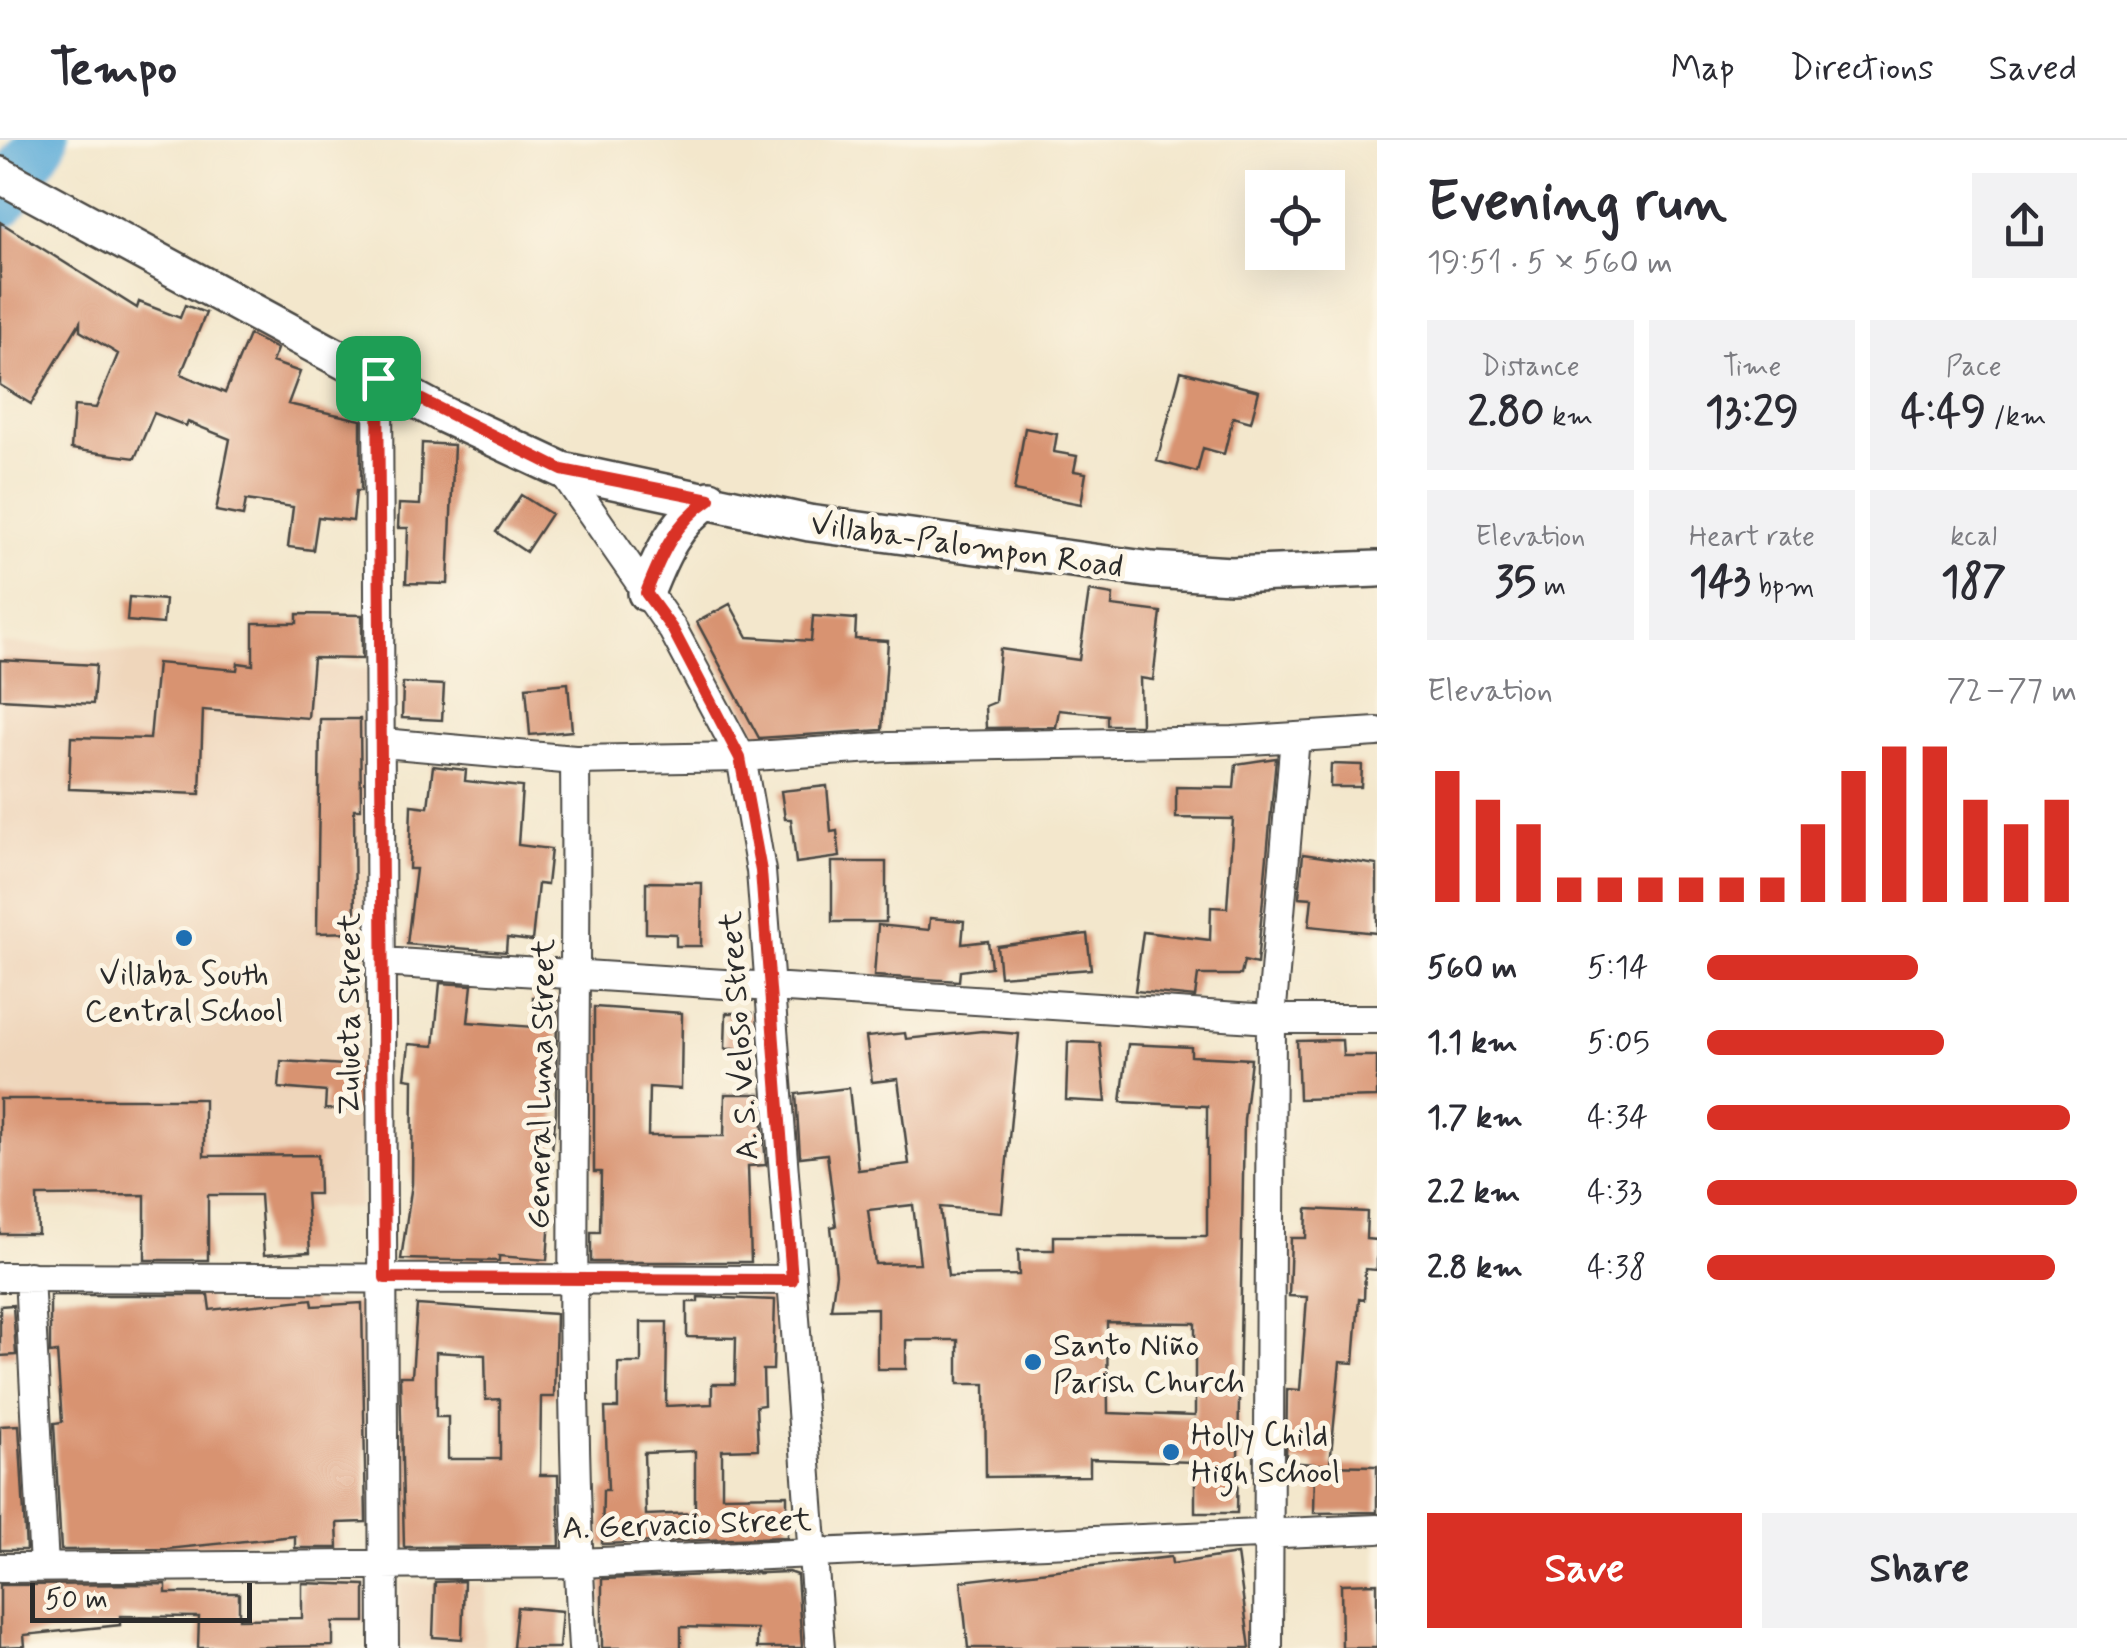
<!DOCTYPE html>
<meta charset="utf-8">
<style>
body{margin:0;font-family:Mynerve,sans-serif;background:#f2f2f3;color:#2b2b33;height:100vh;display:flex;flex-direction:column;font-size:38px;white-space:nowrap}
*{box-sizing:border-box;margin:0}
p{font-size:32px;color:#7c7c81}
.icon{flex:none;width:55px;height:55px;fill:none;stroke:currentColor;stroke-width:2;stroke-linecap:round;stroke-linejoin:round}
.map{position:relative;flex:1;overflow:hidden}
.drawer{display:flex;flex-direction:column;background:#fff;width:750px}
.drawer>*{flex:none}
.buttons{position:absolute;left:1245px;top:30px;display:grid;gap:20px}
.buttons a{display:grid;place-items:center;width:100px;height:100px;border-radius:0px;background:#fff;box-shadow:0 10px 40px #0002;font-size:50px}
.scale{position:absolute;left:30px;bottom:25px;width:222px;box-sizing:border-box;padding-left:10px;border:5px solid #2b2b2b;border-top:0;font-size:28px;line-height:35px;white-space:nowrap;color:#2b2b2b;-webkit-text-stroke:8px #fcf5e5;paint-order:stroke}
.pin{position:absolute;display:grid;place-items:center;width:85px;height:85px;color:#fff;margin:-42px;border-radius:20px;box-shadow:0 5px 15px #0006}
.round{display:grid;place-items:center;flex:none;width:105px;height:105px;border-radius:0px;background:#f2f2f3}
.summary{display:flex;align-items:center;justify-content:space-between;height:170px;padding:0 50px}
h1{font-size:55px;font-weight:800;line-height:75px}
.metrics{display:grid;grid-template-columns:repeat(3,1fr);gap:15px;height:170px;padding:10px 50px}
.metrics div{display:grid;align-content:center;border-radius:0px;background:#f2f2f3;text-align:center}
.metrics b{font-size:42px;font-weight:800}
.metrics small{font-size:28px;font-weight:400}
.metrics p{font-size:28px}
.chart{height:280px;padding:20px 50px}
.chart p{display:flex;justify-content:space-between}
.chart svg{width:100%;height:180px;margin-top:10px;stroke:#d93025;stroke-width:6}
.cta{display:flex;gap:20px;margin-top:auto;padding:20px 50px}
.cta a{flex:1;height:115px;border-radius:0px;background:#d93025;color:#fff;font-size:40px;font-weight:800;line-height:115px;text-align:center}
.cta a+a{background:#f2f2f3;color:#2b2b33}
ul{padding:0 50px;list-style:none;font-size:32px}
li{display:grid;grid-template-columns:160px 120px 1fr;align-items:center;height:75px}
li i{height:25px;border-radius:12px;background:#d93025}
header{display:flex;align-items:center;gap:60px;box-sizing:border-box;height:140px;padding:0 50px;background:#fff;border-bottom:2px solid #e1e1e2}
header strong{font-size:48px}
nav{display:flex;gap:55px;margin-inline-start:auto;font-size:35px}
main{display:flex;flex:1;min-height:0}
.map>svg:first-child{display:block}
.built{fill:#efd6bb}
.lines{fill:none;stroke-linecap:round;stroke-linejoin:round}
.river{stroke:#5fadd9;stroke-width:52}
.building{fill:#d89371;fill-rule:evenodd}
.minor-casing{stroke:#494743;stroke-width:32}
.major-casing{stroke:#494743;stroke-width:40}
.minor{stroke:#fff;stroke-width:28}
.major{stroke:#fff;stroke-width:35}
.route-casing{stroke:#fff;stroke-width:20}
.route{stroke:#d93025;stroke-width:12}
.poi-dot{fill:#1f6fb2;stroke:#fcf5e5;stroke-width:4}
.labels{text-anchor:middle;stroke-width:10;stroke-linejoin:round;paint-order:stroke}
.street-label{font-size:32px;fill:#2b2b2b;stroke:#fcf5e5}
.poi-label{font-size:32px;fill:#2b2b2b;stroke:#fcf5e5;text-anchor:start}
</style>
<header>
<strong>Tempo</strong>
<nav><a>Map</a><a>Directions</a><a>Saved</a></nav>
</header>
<main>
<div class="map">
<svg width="1377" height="1508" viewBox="0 0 1377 1508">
<rect width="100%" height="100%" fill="#fcf5e5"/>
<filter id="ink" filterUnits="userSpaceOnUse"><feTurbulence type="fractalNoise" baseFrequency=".01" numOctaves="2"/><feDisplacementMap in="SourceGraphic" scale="20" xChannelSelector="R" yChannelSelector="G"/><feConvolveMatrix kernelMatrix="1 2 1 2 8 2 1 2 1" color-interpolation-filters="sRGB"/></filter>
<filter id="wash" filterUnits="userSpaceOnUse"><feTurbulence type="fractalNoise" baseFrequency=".0048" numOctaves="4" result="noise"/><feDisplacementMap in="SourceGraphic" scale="40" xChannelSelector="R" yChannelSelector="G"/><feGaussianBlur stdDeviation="2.25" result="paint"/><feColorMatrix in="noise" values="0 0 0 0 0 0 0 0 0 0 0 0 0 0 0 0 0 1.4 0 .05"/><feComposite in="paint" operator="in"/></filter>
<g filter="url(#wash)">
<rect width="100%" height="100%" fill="#f3e7cc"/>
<path class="built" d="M0,503L374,529L360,1068H0Z
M400,1443L486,1445L484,1508L399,1506Z"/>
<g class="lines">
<path class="river" d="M0,63L42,0"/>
</g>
<g id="blocks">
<path class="building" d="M0,82L137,168L139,162L180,178L185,165L206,173L181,234L225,253L249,195L277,209L272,222L300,232L288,264L361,280V351H356L353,381L318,377L313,410L288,407L293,367L246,360L243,376L216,371L230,299L188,282L186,286L154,273L135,318L71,309L74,266L96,268L118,214L80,191V182L31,264L0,245Z
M1181,231L1259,251L1251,282L1233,277L1224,314L1203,308L1197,332L1157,321Z
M1025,288L1057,294L1054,312L1077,316L1074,331L1086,333L1081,364L1014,351Z
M422,303L454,305L448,444L406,443L408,388H398L399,364L420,365Z
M521,355L551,374L526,412L496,392Z
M1089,451L1113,455L1112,466L1161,472L1153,540L1140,538L1141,585H1107V575L1059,570L1056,587L986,588L985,566L995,562L1000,509L1079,520Z
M129,457L165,460L163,484L127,481Z
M730,464L748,497L811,501L813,476L856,479L855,499L888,501L882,590L759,598L697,482Z
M297,474L362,475V519L313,518L308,578L203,570L200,654L69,649L71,597L150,599L157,523L237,530L238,523L253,525V483H297Z
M0,520L96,525L93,564L0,559Z
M403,543L444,545L442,580L402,578Z
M568,543L572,591L530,595L526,547Z
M320,579H360L361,669H354L355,792L317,793Z
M1276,618L1257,824L1244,821L1241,835H1198L1195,857L1135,851L1143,792L1210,800L1211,767L1227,768L1233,679L1176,678V647L1234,648L1236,624Z
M1331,624L1362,625L1361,647H1330Z
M433,626L466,630L465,641L522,647L518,705L551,709L547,745L538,744L532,801L507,798L506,812L407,804L416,729H409L411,665L428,667Z
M827,646L831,692L837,691L840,717L796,723L791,679H785L781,651Z
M1303,714L1377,725V793L1309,786L1312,758L1299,757Z
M832,722H886V782H832Z
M646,742L702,743L701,806H676V794L646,793Z
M930,778L964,781L962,804L988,801L991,827L960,831L959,841L874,836L878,785L929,790Z
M1087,794L1091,829L1000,836L997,806Z
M440,843L472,845L468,882L533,887V857H557L556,972L551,1020L540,1019L541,1078L550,1079L547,1120L499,1116V1121L401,1119L412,1044L413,939L405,938L409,904L434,906Z
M594,867L682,873L681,949L649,947L648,996H724L725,954H760L766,1025L748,1026L751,1122H591V1092H600L601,1032H594Z
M726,873H752L751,909H725Z
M982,891L1019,894L1002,1072L940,1067L948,1136L1019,1135L1018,1110H1054V1096H1207V966L1121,962L1128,904L1191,907V916L1251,919L1244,980L1237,1373H1195V1322L1090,1319V1336L986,1337L985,1244H958V1200H906V1229H877V1168L831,1169L836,1134L831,1087L836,1086L827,1014L800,1017L796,954L849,948L858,1030L909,1024L898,939L872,942L866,897L905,893L906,899ZM913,1065L920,1123L875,1124L868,1070ZM1107,1182L1195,1183V1276L1108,1273Z
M1342,900L1343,916H1377V957L1299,959L1297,901Z
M1068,902L1100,903L1106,962L1066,960Z
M281,921L360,926L358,970L325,969L326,952L279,948Z
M0,959H204V1016L318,1015L319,1054H306L310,1112L264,1115L260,1055H208V1120H145V1055L37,1056L38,1094H0Z
M1307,1069L1367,1072L1366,1099L1377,1100V1130L1365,1129L1364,1160L1359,1159L1354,1223L1340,1222L1330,1325L1286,1322L1287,1249L1300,1250L1307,1157L1289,1156L1291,1098H1306Z
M50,1155H208L210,1170L312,1159L313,1166L362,1163L366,1382L337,1383L338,1408H295V1396L167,1409L61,1410L54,1283L62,1282L57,1212L50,1213Z
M698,1157L775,1160L773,1230H763L764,1265L756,1266L758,1309L722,1310V1356L787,1355V1397L602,1404L603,1350H608L605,1268H618V1223H641V1182H667L666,1266L712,1264V1244H735L736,1198L687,1197V1162H698ZM695,1311V1373L646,1375L644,1313Z
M13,1165L16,1215L0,1216V1166Z
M417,1165L556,1174L554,1257H541L540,1335H558L560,1406L404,1407L400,1236H412ZM436,1212L485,1215L486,1260L500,1259V1319H448V1277H436Z
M19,1285L26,1410H0V1286Z
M1315,1325L1377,1326V1372L1314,1373Z
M1237,1414L1250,1508H968L961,1441L1171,1417L1172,1424Z
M788,1432L797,1435L802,1508H757V1489L681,1487V1508H602V1439Z
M464,1441L462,1499L433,1497L435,1442Z
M302,1443L365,1445V1482H333V1506L198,1508L199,1477L120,1476V1485L24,1495L25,1506L0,1507V1445L166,1444V1453H239V1479L302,1478Z
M1377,1443V1508H1342L1341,1444Z
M517,1467L562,1471L559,1508H513Z"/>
</g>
</g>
<g filter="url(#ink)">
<use href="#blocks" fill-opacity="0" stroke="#494743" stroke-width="2.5"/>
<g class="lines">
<defs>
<path id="minor" d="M378,239L384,1508
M562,330L673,490L741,617L761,731L820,1508
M383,603L575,620L741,617L889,607L1233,601L1377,592
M575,620C578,916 565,1212 583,1508
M382,822L1271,879H1377
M29,1136L44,1427
M0,1137L792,1140
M0,1428L578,1423L1377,1389
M1268,1508L1271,879L1295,597"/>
<path id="major" d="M0,35L444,275L562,330L809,383L1152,430L1231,435L1377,429
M646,453C661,415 675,382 710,359"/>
</defs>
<use href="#minor" class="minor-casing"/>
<use href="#major" class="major-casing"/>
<use href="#minor" class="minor"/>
<use href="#major" class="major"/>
</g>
</g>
<g class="lines" filter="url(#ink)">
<defs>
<path id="route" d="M378,238L562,330L710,359C675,382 661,415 646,453L673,490L740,618L761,731L792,1140L385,1138Z"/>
</defs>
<use href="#route" class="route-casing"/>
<use href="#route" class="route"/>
</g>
<g class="poi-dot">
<circle cx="184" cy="798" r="10"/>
<circle cx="1033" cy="1222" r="10"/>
<circle cx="1171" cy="1312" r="10"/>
</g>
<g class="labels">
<g class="street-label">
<text transform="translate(967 404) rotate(8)" y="11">Villaba-Palompon Road</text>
<text transform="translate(348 874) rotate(-90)" y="11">Zulueta Street</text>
<text transform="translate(738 896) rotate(-94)" y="11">A. S. Veloso Street</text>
<text transform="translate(540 944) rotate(-89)" y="11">General Luna Street</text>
<text transform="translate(687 1383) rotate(-2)" y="11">A. Gervacio Street</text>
</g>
<g class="poi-label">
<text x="184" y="844" text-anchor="middle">Villaba South<tspan x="184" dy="37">Central School</tspan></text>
<text x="1053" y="1215">Santo Niño<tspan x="1053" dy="37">Parish Church</tspan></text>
<text x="1191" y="1305">Holly Child<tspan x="1191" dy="37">High School</tspan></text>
</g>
</g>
</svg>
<div class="buttons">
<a><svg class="icon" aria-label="locate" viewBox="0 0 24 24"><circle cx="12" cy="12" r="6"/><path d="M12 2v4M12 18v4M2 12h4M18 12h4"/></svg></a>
</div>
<div class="scale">50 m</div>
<div class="pin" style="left:378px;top:238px;background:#1e9e55"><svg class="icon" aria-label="arrive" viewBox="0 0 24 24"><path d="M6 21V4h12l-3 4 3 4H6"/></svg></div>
</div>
<section class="drawer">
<div class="summary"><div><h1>Evening run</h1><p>19:51 · 5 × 560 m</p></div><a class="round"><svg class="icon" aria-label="share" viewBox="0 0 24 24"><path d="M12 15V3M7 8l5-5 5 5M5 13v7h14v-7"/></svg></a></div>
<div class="metrics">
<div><p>Distance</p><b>2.80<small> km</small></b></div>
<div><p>Time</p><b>13:29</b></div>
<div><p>Pace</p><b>4:49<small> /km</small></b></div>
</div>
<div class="metrics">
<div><p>Elevation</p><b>35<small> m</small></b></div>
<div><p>Heart rate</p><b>143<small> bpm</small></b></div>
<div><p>kcal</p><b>187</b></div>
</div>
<div class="chart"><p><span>Elevation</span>72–77 m</p>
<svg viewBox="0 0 160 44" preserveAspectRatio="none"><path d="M5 44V12M15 44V19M25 44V25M35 44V38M45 44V38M55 44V38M65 44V38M75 44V38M85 44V38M95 44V25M105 44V12M115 44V6M125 44V6M135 44V19M145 44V25M155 44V19"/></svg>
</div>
<ul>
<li><b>560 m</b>5:14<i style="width:57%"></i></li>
<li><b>1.1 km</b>5:05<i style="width:64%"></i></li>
<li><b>1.7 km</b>4:34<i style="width:98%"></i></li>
<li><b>2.2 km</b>4:33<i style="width:100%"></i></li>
<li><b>2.8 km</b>4:38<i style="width:94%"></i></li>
</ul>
<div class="cta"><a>Save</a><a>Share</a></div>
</section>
</main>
